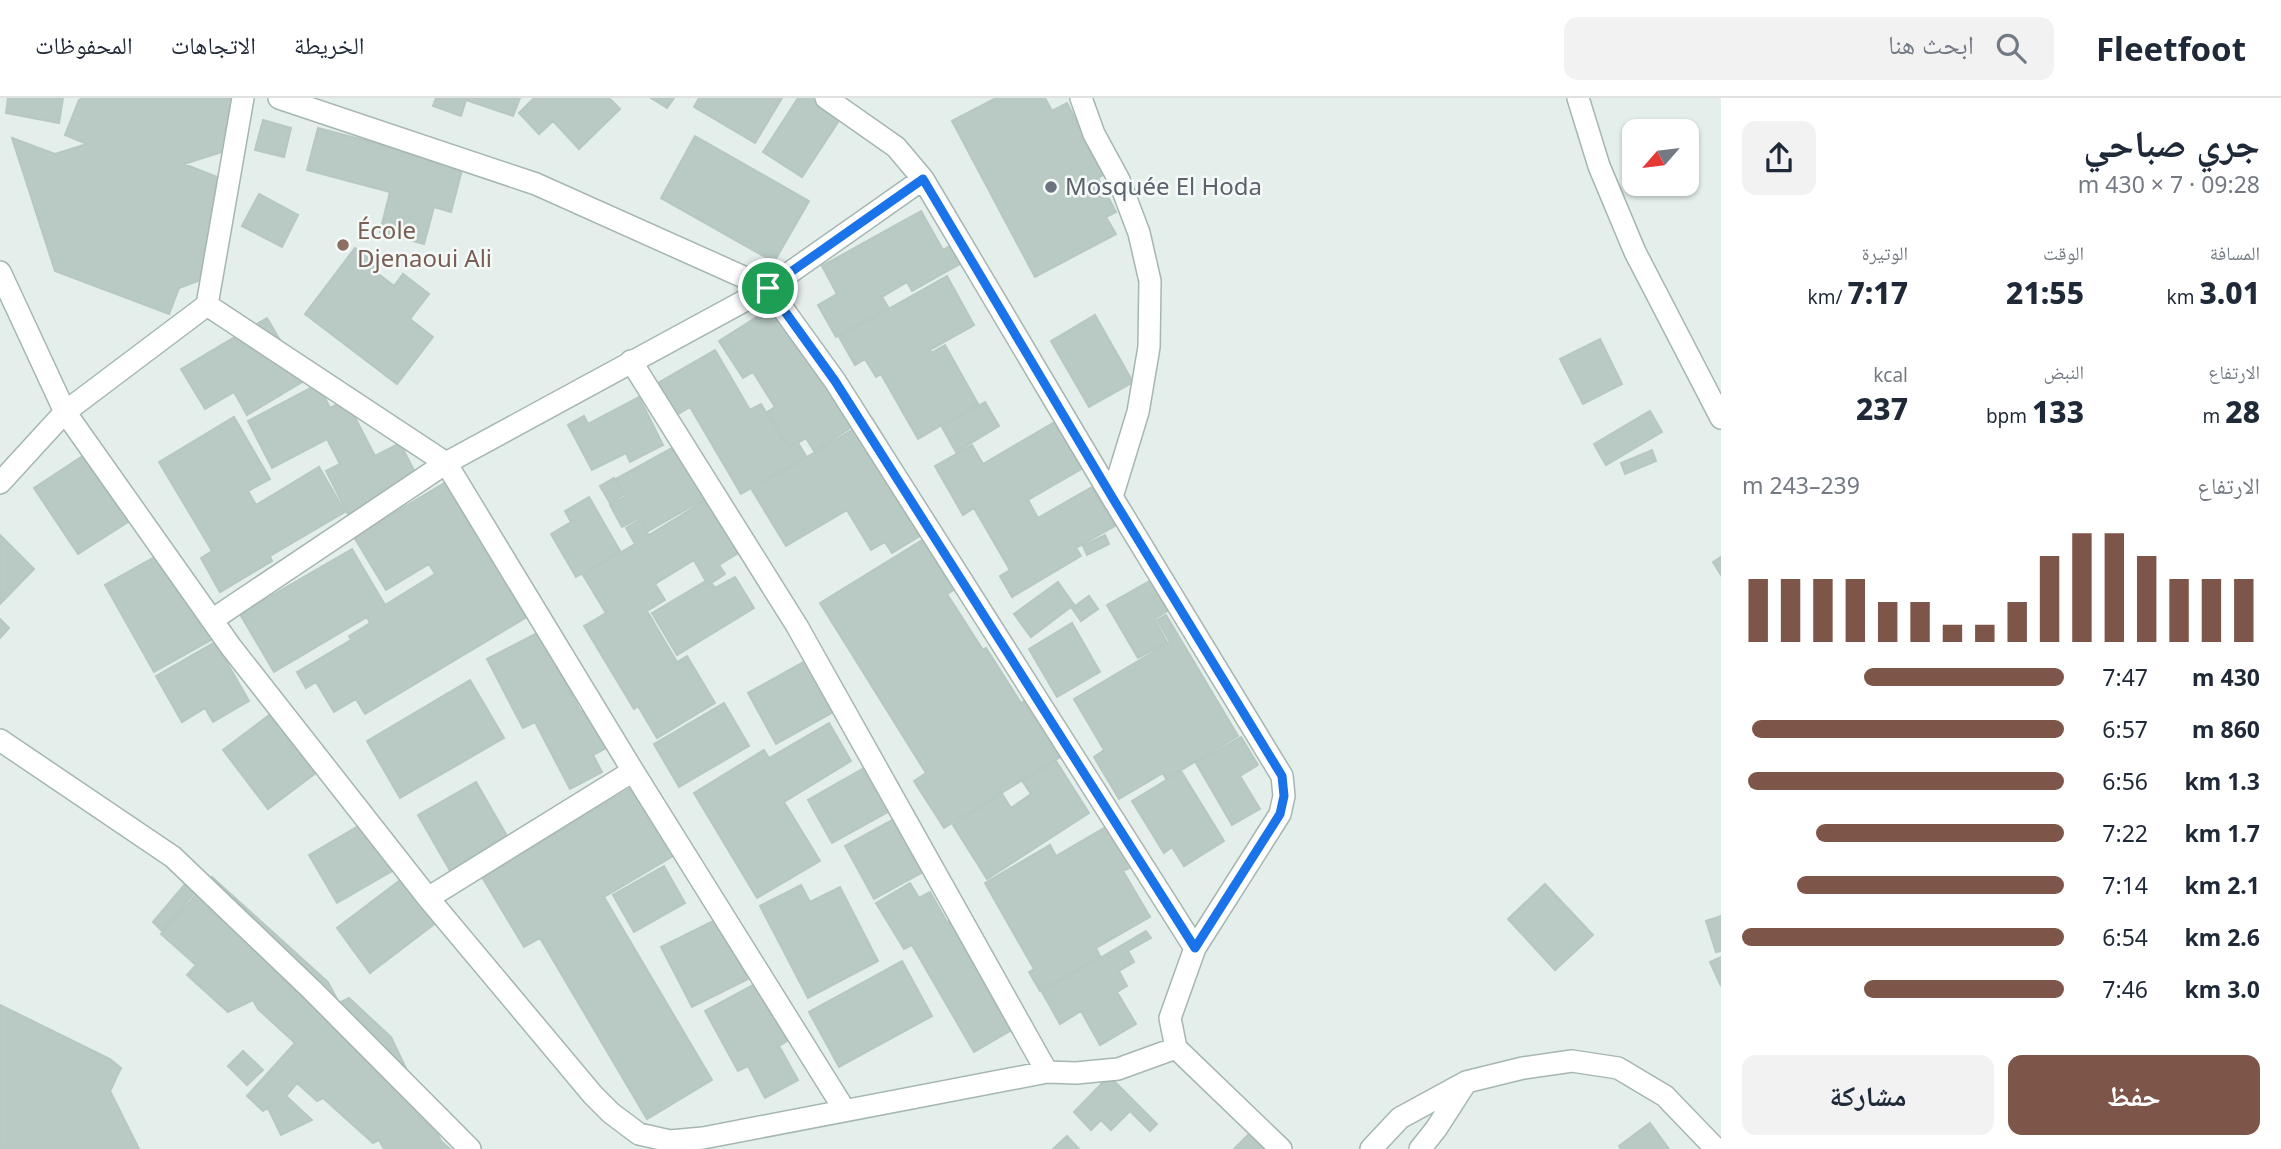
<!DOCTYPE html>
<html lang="ar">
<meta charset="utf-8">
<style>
body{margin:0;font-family:"Noto Sans","Noto Naskh Arabic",sans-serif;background:#f2f2f3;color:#1f2937;direction:rtl;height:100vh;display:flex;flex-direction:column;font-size:26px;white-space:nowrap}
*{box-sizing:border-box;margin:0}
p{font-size:23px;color:#747a83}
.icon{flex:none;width:38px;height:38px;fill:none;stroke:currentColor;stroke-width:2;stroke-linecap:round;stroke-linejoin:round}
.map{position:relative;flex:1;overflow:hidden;direction:ltr}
.details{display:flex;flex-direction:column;background:#fff;width:560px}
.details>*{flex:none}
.needle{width:46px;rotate:242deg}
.buttons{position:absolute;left:1622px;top:21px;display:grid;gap:14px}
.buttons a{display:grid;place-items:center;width:77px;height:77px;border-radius:14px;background:#fff;box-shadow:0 2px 5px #0004;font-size:35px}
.pin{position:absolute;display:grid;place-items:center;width:60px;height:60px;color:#fff;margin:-30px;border:4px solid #fff;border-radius:50%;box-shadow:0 2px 7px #0007}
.round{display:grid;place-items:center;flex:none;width:74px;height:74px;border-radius:14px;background:#f2f2f3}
.head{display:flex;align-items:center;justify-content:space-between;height:119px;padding:0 21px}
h1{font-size:38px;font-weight:800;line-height:52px}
.figures{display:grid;grid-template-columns:repeat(3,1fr);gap:10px;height:119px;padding:7px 21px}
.figures div{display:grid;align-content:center}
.figures b{font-size:30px;font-weight:800}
.figures small{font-size:19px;font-weight:400}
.figures p{font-size:19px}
.chart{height:196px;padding:14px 21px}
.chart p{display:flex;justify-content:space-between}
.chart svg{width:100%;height:126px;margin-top:7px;stroke:#7e5549;stroke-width:6}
.cta{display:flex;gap:14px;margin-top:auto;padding:14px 21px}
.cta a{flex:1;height:80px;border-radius:14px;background:#7e5549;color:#fff;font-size:28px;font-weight:800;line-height:80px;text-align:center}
.cta a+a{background:#f2f2f3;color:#1f2937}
ul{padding:0 21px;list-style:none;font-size:23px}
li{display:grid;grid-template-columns:112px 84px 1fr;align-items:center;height:52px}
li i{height:18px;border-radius:9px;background:#7e5549}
header{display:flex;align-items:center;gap:42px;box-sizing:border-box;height:98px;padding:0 35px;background:#fff;border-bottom:2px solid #e0e1e3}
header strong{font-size:33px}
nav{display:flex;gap:38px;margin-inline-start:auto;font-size:24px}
.search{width:490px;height:63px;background:#f2f2f3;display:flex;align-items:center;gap:18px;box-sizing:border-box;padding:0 24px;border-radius:14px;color:#747a83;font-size:26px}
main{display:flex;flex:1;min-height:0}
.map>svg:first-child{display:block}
.building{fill:#b9c9c3;stroke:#b6c8c1;stroke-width:2}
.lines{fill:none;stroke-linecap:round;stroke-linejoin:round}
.minor-casing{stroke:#a6b6b2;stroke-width:24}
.minor{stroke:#fff;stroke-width:21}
.route-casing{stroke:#fff;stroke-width:14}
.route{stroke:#1a73e8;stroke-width:9}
.worship-dot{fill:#6b7280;stroke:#f5faf8;stroke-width:2.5}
.education-dot{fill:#8d6e63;stroke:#f5faf8;stroke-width:2.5}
.labels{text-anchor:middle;stroke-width:5;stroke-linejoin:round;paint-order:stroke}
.worship-label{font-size:24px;fill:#5b616d;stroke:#f5faf8;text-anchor:start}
.education-label{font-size:24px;fill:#785e54;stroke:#f5faf8;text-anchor:start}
</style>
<header>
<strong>Fleetfoot</strong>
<div class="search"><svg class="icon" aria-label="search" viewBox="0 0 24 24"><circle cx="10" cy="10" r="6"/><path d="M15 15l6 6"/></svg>ابحث هنا</div>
<nav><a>الخريطة</a><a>الاتجاهات</a><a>المحفوظات</a></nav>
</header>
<main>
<section class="details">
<div class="head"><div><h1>جري صباحي</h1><p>09:28 · 7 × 430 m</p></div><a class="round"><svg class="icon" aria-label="share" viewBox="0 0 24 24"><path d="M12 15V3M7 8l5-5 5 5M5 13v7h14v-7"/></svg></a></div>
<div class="figures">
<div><p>المسافة</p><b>3.01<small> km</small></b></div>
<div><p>الوقت</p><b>21:55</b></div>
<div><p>الوتيرة</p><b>7:17<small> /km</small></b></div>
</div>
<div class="figures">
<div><p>الارتفاع</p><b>28<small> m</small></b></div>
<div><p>النبض</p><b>133<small> bpm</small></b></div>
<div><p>kcal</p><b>237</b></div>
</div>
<div class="chart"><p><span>الارتفاع</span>239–243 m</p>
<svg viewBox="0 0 160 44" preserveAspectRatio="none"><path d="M5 44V22M15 44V22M25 44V22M35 44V22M45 44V30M55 44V30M65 44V38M75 44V38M85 44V30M95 44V14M105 44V6M115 44V6M125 44V14M135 44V22M145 44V22M155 44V22"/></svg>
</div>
<ul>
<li><b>430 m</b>7:47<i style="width:62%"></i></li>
<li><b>860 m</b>6:57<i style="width:97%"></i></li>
<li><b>1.3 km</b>6:56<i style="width:98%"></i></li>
<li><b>1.7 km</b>7:22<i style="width:77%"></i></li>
<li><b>2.1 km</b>7:14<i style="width:83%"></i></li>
<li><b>2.6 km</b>6:54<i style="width:100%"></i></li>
<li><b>3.0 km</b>7:46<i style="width:62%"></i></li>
</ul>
<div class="cta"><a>حفظ</a><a>مشاركة</a></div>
</section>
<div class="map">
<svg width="1721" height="1051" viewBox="0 0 1721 1051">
<rect width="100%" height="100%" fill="#e4eeea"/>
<path class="building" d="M8,0H63L59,25L6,15Z
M84,0H231L236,16L222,54L184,66L235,86L198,183L179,190L169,216L55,173L12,40L55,56L87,46L65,37L79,2Z
M436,0H520L513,18L466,2L461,18L433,8Z
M534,0H609L620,11L579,51L553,23L539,36L519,15Z
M651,0H674L667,10Z
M699,0H782L755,45L694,9Z
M798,0H815L842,18L802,79L763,54Z
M996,0H1045L1052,13L1067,5L1105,76L1098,80L1116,114L1106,119L1116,136L1035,179L952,23Z
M263,22L291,30L284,59L255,52Z
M318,30L463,68L451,114L434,109L424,146L380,134L390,94L307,72Z
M695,38L809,103L774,164L661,100Z
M259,96L298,117L282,149L242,128Z
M921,113L943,152L955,145L965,163L912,193L907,184L882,199L888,209L836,239L818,207L837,196L822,168Z
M355,150L380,169L376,174L394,188L403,176L429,196L410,221L433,239L397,286L305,216Z
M947,178L974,227L930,252L931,255L945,247L978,306L918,341L881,276L876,279L865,261L855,267L839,239Z
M771,210L800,255L809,249L858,325L814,353L806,340L790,350L767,314L775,309L753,274L743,280L719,243Z
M1095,217L1133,284L1089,309L1051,243Z
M267,220L304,283L247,317L234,294L205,311L181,271Z
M1600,241L1622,286L1583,306L1560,261Z
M715,252L750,312L761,306L787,349L797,343L806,358L741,396L690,309L675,318L656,286Z
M318,286L330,310L346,302L375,358L400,345L419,382L349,418L326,373L340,366L327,341L272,370L248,323Z
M639,299L663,347L630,364L626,355L592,372L568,327L584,318L588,326Z
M985,304L999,328L956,354L942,329Z
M1650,313L1662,334L1606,367L1594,346Z
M234,319L270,381L248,393L256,407L319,369L345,414L270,458L272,463L220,494L201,460L212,453L159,364Z
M872,320L906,376L888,387L909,422L920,416L930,432L892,455L885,444L871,452L847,412L786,448L752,392Z
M1058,322L1085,369L1028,402L1038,420L1092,389L1115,428L1076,450L1081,458L1012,499L1000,478L1010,472L974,410L963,417L935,368L972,347L983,366Z
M679,346L708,399L648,433L641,419L622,429L610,407L626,398L616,381Z
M95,350L139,417L78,456L34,390Z
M1652,352L1656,363L1625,376L1621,365Z
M614,380L623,397L610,405L600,388Z
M446,384L527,519L365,616L356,601L334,614L316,584L306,590L297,574L351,542L349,538L370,525L367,519L274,574L240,516L352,451L385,507L435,476L429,466L386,492L354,439Z
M589,399L620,453L576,479L551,436L571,424L565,413Z
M708,401L740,454L719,467L725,476L708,487L694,462L655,486L665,502L647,513L677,564L687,558L715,605L657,640L638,608L634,611L584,528L606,515L583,477L635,446L626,430L640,422L649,437Z
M0,437L34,471L0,506Z
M1105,437L1109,446L1087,457L1083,448Z
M927,439L959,489L947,496L983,552L986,550L1021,605L1035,596L1070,653L944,730L914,683L926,675L820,505Z
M167,452L216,539L154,574L105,487Z
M1721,459V477L1713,464Z
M735,479L754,510L677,557L652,515L709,481L715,490Z
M1153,481L1171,511L1154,521L1167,544L1138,560L1107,507Z
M1058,484L1075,508L1089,498L1098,511L1081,523L1071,509L1031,539L1014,516Z
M1166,517L1238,638L1166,681L1163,675L1119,701L1094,659L1104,652L1074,601L1170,544L1157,522Z
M0,521L9,530L0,540Z
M1072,525L1100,574L1057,599L1029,551Z
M539,534L581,614L586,612L606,650L593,657L602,674L570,691L535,624L523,630L487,561Z
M215,544L249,603L213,624L205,610L182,624L156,578Z
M807,562L835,613L776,646L748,595Z
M470,582L504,640L400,700L367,643Z
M724,605L749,648L679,689L654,646Z
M276,612L321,671L268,711L223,652Z
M829,625L851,663L784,704L820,763L757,800L694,695L764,652L769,660Z
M1241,639L1258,667L1240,678L1260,711L1232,727L1196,665Z
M880,661L904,705L832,745L808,702Z
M1056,663L1089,715L987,781L953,727L1002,696L1011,710L1031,696L1023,684Z
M1181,673L1224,743L1184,768L1172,749L1164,755L1132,703Z
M476,684L511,745L453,778L418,717Z
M634,688L675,757L604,799L712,982L647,1021L540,840L524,849L482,779Z
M912,711L941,764L874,801L845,748Z
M365,724L394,772L337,805L309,757Z
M1109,727L1133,768L1123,773L1150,819L1096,850L1100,858L1040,893L1029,874L1034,871L985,785L1050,747L1056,758Z
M664,768L685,805L634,834L613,797Z
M192,778L202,786L162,833L153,824Z
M212,779L328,884L339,905L349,900L391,939L441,1043L450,1051H384L379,1042L373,1045L323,1000L317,1003L297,985L286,998L312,1022L281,1037L268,1010L263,1013L247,998L295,945L258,911L253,902L228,914L187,877L196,867L161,836Z
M403,780L437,824L370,875L337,830Z
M910,785L919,800L930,794L947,824L966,813L1015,930L974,954L912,847L904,851L876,805Z
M1545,786L1593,837L1555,872L1508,821Z
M801,787L810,804L840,789L878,863L808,900L760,808Z
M1721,818V853L1716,854L1706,823Z
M717,821L748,881L692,909L661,849Z
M1146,833L1151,840L1128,853L1134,864L1119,873L1127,888L1117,894L1136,926L1100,947L1081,913L1060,926L1042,894Z
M1721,859V888L1710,864Z
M902,863L932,918L839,969L809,914Z
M766,880L797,937L779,948L798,982L765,1000L748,968L738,973L705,913Z
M0,907L110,961L121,970L110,993L139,1051H0Z
M243,953L263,972L247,987L228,968Z
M1109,978L1157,1026L1150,1033L1130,1013L1111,1032L1101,1022L1091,1032L1074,1014Z
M1650,1025L1669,1051H1621L1619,1048Z
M1250,1035L1266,1051H1234Z
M1067,1038L1079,1051H1053Z"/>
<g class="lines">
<defs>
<path id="minor" d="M279,0L536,86L768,190L835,283L1195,850
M826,0L896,49L923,81L1112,399L1282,678L1284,698L1280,716L1195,850L1170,920L1176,950
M1081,0L1094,36L1119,82L1139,135L1150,183L1149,249L1138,314L1112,399
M1578,0L1599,68L1635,154L1721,320
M0,174L65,314L231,549L428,800L593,997L611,1015L639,1036L670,1043L703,1040L1047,974L1076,975L1118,971L1176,950L1281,1051
M207,207L243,0
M631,263L797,528L1047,974
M0,385L65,314L207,207L446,365L633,673L844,1011
M212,522L446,365L768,190L923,81
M0,642L173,759L312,892L470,1051
M428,800L633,673
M1371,1051L1400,1020L1466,984L1523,970L1572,963L1618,970L1665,998L1716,1051
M1420,1051L1436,1031L1465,986"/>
</defs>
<use href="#minor" class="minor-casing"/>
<use href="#minor" class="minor"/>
</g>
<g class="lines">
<defs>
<path id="route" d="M923,81L1112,399L1282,678L1284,698L1280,716L1195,850L835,283L768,190Z"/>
</defs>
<use href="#route" class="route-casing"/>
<use href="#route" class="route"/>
</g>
<circle class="worship-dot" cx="1051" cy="89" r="7"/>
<circle class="education-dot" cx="343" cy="147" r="7"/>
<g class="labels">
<g class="worship-label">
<text x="1065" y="97">Mosquée El Hoda</text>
</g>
<g class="education-label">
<text x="357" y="141">École<tspan x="357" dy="28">Djenaoui Ali</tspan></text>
</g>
</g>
</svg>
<div class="buttons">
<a><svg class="needle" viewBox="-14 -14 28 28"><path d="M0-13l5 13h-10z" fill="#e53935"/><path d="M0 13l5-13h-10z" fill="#747a83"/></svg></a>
</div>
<div class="pin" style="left:768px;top:190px;background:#1e9e55"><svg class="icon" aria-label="arrive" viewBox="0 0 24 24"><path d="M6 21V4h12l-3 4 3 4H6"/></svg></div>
</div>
</main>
